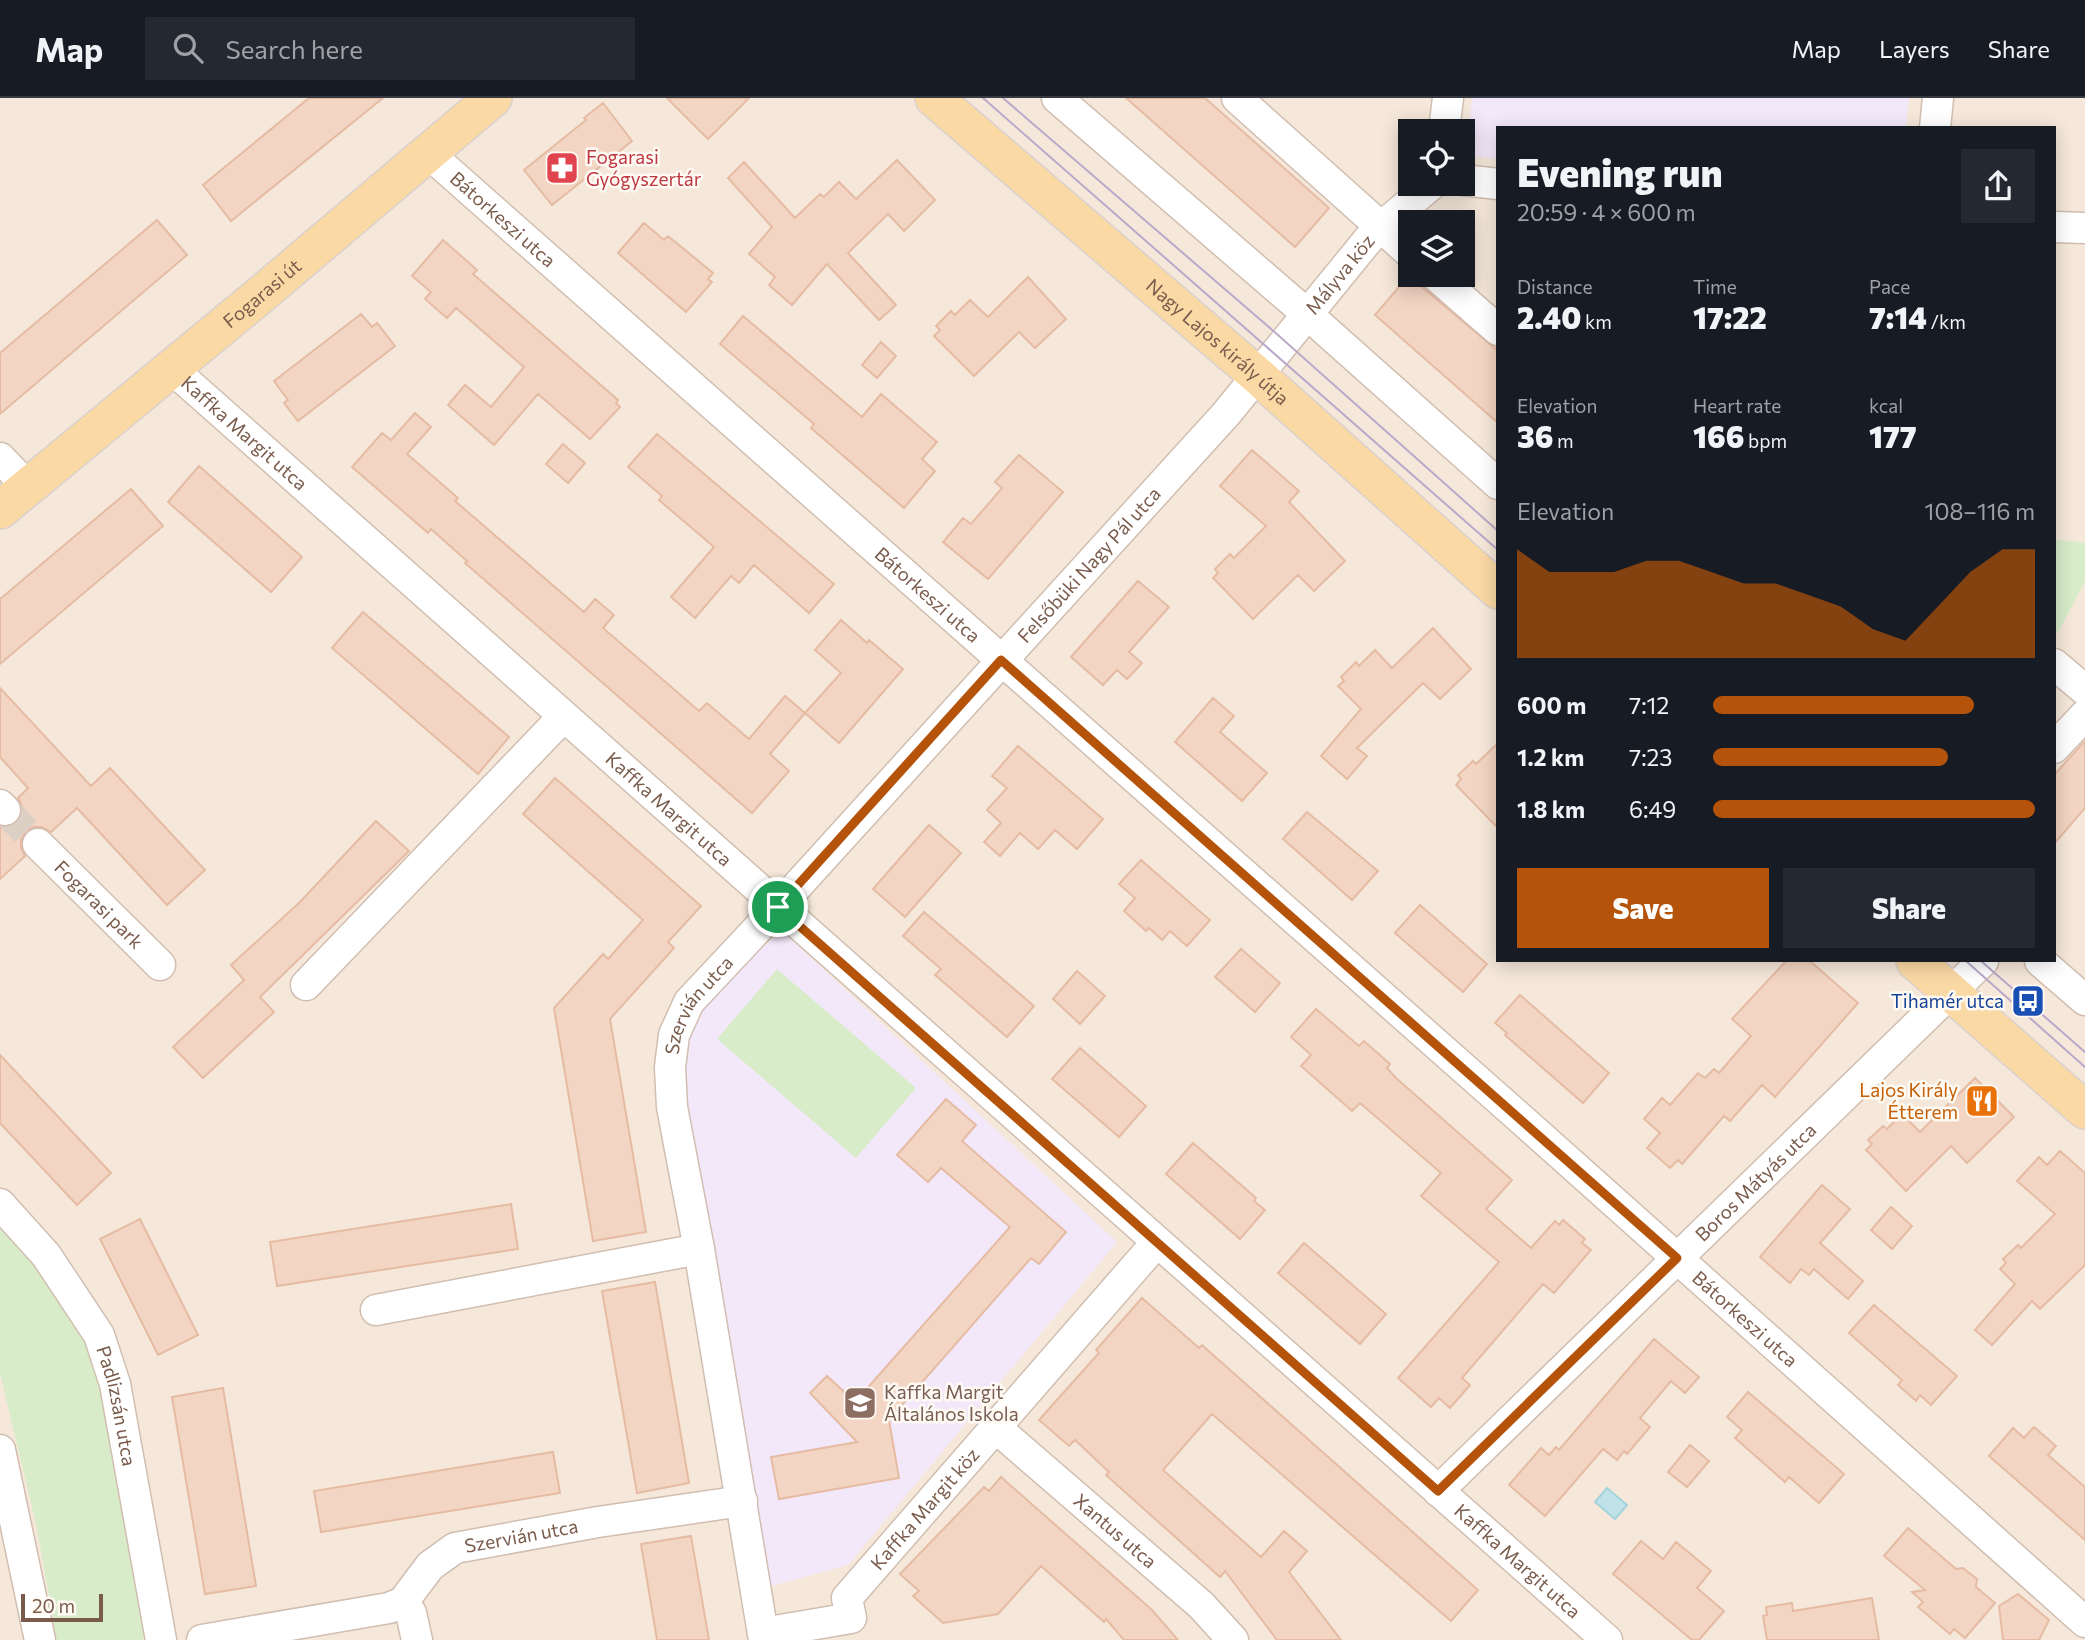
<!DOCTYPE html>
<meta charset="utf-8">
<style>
body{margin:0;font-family:Commissioner,sans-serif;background:#242831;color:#f1f3f6;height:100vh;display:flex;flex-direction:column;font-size:26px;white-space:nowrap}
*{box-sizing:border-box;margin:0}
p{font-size:23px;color:#9ea1a6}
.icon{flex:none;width:38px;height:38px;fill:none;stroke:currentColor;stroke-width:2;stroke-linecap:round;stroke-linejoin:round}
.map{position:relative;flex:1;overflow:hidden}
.details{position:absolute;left:1496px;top:28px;width:560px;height:836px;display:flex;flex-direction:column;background:#171b24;border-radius:0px;box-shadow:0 4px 18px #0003}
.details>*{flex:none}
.buttons{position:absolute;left:1398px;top:21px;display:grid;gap:14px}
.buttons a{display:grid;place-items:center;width:77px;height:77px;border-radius:0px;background:#171b24;box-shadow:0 4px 18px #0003;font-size:35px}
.scale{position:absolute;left:21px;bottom:18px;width:82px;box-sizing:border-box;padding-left:7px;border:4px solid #7a5c4d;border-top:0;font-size:19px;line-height:24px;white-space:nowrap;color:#7a5c4d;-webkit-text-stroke:5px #fffaf3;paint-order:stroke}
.pin{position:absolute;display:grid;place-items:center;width:60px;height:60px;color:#fff;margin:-30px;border:4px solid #fff;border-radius:50%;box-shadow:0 2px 7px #0007}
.round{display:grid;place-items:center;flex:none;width:74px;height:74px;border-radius:0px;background:#242831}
.overview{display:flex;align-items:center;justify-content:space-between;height:119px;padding:0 21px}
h1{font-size:38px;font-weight:800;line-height:52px}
.figures{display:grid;grid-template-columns:repeat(3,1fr);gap:10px;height:119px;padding:7px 21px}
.figures div{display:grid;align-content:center}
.figures b{font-size:30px;font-weight:800}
.figures small{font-size:19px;font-weight:400}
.figures p{font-size:19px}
.chart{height:196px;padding:14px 21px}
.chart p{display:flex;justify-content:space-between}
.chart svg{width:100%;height:126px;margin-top:7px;fill:#b45309;opacity:.7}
.button{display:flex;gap:14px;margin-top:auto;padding:14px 21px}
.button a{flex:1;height:80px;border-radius:0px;background:#b45309;color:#fff;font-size:28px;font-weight:800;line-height:80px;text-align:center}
.button a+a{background:#242831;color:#f1f3f6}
ul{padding:0 21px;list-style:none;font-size:23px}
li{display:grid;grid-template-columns:112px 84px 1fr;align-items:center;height:52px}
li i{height:18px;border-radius:9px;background:#b45309}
header{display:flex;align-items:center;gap:42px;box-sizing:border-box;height:98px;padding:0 35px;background:#171b24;border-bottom:2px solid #363941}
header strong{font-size:33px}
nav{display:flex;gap:38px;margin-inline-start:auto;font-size:24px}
.search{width:490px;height:63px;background:#242831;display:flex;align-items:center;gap:18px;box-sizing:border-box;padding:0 24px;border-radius:0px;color:#9ea1a6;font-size:26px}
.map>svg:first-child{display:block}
.residential{fill:#f5e8da;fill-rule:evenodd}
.education{fill:#f3e8fa}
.green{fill:#d8ecc9}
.water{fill:#bfe3e8;stroke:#a5d3da;stroke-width:2}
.building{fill:#f3d5c3;stroke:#e6bba3;stroke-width:2}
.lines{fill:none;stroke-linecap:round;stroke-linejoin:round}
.minor-tunnel{stroke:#dcd0c4;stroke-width:30;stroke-dasharray:30 15;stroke-linecap:butt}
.minor-casing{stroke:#d1beb0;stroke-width:33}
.major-casing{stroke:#dad1cd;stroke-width:40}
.minor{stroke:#fff;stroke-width:30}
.major{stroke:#fbd9a5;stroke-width:37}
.tram{stroke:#b9a8c9;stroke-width:2}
.route-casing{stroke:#fff;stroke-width:14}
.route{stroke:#b45309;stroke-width:9}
.labels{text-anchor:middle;stroke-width:5;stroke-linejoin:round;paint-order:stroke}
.health-label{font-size:19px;fill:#be3a42;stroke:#fffaf3;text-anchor:start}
.street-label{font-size:19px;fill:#7a5c4d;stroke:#fffaf3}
.transit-label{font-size:19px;fill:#164399;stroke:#fffaf3;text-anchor:end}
.food-label{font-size:19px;fill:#c56008;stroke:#fffaf3;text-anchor:end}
.education-label{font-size:19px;fill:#785e54;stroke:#fffaf3;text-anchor:start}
</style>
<header>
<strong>Map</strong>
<div class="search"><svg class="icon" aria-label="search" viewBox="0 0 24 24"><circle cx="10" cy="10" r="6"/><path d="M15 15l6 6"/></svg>Search here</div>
<nav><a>Map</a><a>Layers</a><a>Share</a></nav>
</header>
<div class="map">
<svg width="2085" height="1542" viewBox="0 0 2085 1542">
<rect width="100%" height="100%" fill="#fdf6ec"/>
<path class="residential" d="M0,0H2085V1542H0ZM1498,30H2054V863H1498ZM1410,33H1463V86H1410ZM1410,124H1463V177H1410Z"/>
<path class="education" d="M1472,0H1909L1906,30H1498V61L1466,57Z
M781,832L1117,1144L848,1467L768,1489L684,994V944L701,909Z"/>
<path class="green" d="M2055,441L2085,445V483L2058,535L2054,531Z
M777,871L916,990L856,1060L717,941Z
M0,1111L95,1247L150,1532L142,1542H57L36,1426L0,1275Z"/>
<path class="water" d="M1607,1390L1627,1407L1615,1421L1595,1404Z"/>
<path class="building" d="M309,0H383L231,123L203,87Z
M667,0H749L708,41Z
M1126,0H1205L1329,110L1295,149Z
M603,5L632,43L552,107L524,72L586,22L584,20Z
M897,62L935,102L904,133L888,116L848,155L896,207L879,222L827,166L792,207L769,187L775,179L749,156L772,129L728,80L744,64L795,120L820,96L824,99L839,84L856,101Z
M157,122L187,157L0,316V255Z
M644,125L664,142L668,138L713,175L708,181L712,184L686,214L618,155Z
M443,142L477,172L473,176L618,302L616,305L620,309L590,341L538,296L494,347L448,307L465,287L491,309L524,269L456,210L447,220L425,201L431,194L412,178Z
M1410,176L1423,190L1498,253V325L1375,217Z
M1028,179L1066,221L1035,250L1019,234L974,278L934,238L940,232L936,228L951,213L955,217L970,202L988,219Z
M361,216L372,229L377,225L395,248L298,323L284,305L288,302L274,283Z
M743,218L862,319L881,296L937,344L922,361L935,373L904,410L811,330L814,326L720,246Z
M881,244L896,258L877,280L862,267Z
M415,315L431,329L407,356L458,400L455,403L584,514L595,501L614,517L603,530L699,613L707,605L749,641L785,598L805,615L770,656L789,673L752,715L465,465L467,463L431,431L428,435L352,369L382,335L391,342Z
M657,336L834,486L809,515L754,467L739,485L731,478L695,520L671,499L714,449L659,402L662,398L628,369Z
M563,346L585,365L568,385L546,366Z
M1252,352L1299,393L1289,404L1345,463L1314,493L1298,477L1253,521L1213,480L1218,475L1215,471L1230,456L1234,460L1266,428L1220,388Z
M1019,357L1063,394L988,481L943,444L963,420L971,426L1002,390L995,384Z
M199,368L302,459L271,494L168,404Z
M131,391L163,428L0,566V501Z
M1138,483L1169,509L1129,554L1142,565L1127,581L1117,572L1103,587L1071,559Z
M363,514L509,639L478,676L332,550Z
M841,522L867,545L869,542L903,571L839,645L805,615L841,575L815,552Z
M1433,530L1471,571L1440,601L1423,585L1357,650L1367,658L1347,681L1321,658L1361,611L1338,588L1344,583L1341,579L1356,564L1359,568L1375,552L1392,570Z
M0,590L91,688L110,670L205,772L167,807L77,710L51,734L42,729H34L26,733L21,742V750L25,758L0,781V729H10L18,724L22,717V708L18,700L28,690L0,659Z
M1213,600L1234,618L1220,634L1267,675L1242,703L1175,644Z
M2085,643V710L2054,746V677Z
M1498,645V730L1456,687L1461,681L1458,677L1473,663L1476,666Z
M1018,648L1103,721L1077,751L1055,732L1038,751L1020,735L1000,758L984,744L1001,725L987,712L1007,690L992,678Z
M555,680L701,808L668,844L674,850L610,921L646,1134L593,1143L554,910L603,856L608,861L643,822L523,716Z
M1307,714L1378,773L1352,802L1283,741Z
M376,723L409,753L260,899L274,914L203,980L173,949L244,882L231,867L300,804Z
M929,727L961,755L905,819L873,791Z
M1141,762L1210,822L1187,848L1170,833L1162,842L1149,830L1146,833L1124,813L1135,800L1119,786Z
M1420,807L1487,866L1463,894L1395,835Z
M924,814L1034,908L1007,939L935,877L941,871L903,838Z
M1241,851L1280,885L1255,914L1215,879Z
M1786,863H1810L1858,905L1775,999L1762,987L1730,1023L1724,1018L1682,1066L1678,1062L1670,1070L1647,1050L1660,1035L1644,1021L1662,1000L1670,1007L1698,975L1705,980L1714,971L1719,975L1751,938L1732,921Z
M1077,873L1105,898L1080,926L1053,901Z
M1520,897L1609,975L1583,1005L1505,937L1507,935L1495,925Z
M1316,911L1359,948L1364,943L1390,966L1387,970L1396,980L1512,1082L1486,1111L1531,1150L1555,1123L1559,1127L1563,1122L1585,1141L1582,1145L1591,1152L1554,1195L1543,1186L1462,1280L1470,1287L1450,1310L1439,1300L1431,1309L1398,1280L1499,1164L1421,1098L1441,1075L1360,1005L1352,1013L1301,968L1311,957L1291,939Z
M1080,950L1146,1008L1119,1039L1052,981Z
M0,957L111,1075L77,1107L0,1025Z
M1975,980L2014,1019L1967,1065L1951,1048L1906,1093L1866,1052L1872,1046L1868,1042L1883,1028L1887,1031L1902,1016L1920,1034Z
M946,1001L976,1027L962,1043L1066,1134L1039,1166L1031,1160L889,1322L899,1380L779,1401L771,1359L857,1344L810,1295L827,1278L855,1304L1010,1129L941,1070L928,1084L897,1057Z
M1193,1045L1256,1100L1254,1103L1265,1112L1240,1141L1166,1076Z
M2060,1053L2085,1075V1167L2040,1211L2032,1203L1992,1247L1975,1232L2015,1186L2000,1171L2006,1165L2003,1161L2018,1147L2021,1150L2055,1116L2017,1083L2039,1059L2047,1067Z
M1822,1087L1850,1111L1820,1145L1863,1183L1848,1201L1814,1171L1809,1177L1801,1171L1790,1185L1760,1159Z
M511,1106L518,1151L277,1188L270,1144Z
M1891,1109L1912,1128L1892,1151L1871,1132Z
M140,1121L198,1237L158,1257L100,1141Z
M1304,1145L1386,1216L1360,1246L1278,1175Z
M655,1184L689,1385L637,1395L602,1193Z
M1142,1200L1199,1250L1202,1247L1478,1492L1451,1523L1212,1316L1163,1372L1261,1459L1284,1433L1307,1453L1289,1474L1341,1542H1277L1225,1473L1220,1479L1106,1377L1109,1374L1075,1342L1069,1348L1039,1322L1099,1255L1096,1252Z
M1874,1207L1957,1278L1931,1307L1920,1297L1916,1303L1898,1287L1902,1282L1849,1235Z
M1654,1241L1699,1279L1685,1295L1671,1283L1640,1320L1650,1329L1627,1356L1624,1353L1617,1362L1603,1351L1545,1418L1509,1387L1541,1350L1549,1357L1556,1349L1559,1352Z
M223,1290L256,1488L205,1496L172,1299Z
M1748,1294L1844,1376L1819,1405L1789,1379L1785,1384L1735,1340L1742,1332L1727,1319Z
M2034,1329L2056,1348L2048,1357L2085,1389V1442L1989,1358L2013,1330L2024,1340Z
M1690,1347L1709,1363L1687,1389L1668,1374Z
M553,1354L560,1395L321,1434L314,1393Z
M1001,1379L1152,1512L1178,1542H1124L1106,1521L1104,1524L1041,1468L998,1516L943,1525L913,1498L919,1493L900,1476L984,1389L989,1393Z
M1908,1430L1956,1471L1963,1470L1977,1481L1976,1489L1995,1505L1965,1540L1954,1531L1950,1536L1918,1509L1923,1504L1912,1494L1925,1492L1884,1458Z
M691,1438L709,1542H657L641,1446Z
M1641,1443L1663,1461L1676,1444L1711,1473L1697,1490L1724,1513L1699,1542H1692L1613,1476Z
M2018,1496L2049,1522L2039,1542H2003L1999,1508Z
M1872,1500L1879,1542H1767L1763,1518L1767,1517L1766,1509L1792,1505L1793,1513Z"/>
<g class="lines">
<path class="minor-tunnel" d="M5,712L38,746"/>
<defs>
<g id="minor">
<path d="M1057,0L1307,216L1498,386"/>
<path d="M1237,0L1410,155"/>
<path d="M1935,30L1938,0"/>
<path d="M1444,33L1448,0"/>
<path id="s1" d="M428,55L1512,1013L2085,1524"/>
<path d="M1463,82L1498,86"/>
<path d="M2054,129L2085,130"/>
<path d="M1435,177L1498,232"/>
<path id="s2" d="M171,270L1607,1542"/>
<path d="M0,360L27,388"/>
<path d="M2054,566L2085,592"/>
<path d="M2054,650L2085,617"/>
<path d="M0,707L5,712"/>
<path id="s3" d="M38,746L160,867"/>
<path d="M2040,863L2085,902"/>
<path d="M306,887L563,619"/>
<path id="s4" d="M0,1106L46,1157L99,1237L115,1286L161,1542"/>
<path d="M376,1212L699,1151"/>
<path id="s5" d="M995,1329L1201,1507L1233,1542"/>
<path d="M0,1352L40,1542"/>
<path id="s6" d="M1438,1393L1983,863"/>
<path d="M403,1504L411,1515L417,1542"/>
<path id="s7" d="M763,1535L851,1520L847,1500L1157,1144"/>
<path id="s8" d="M202,1542L389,1510L403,1504L430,1468L455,1450L598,1424L742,1403"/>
<path id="s9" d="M764,1542L699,1151L672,1009L670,969L674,937L689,904L778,809L1226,316L1372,137L1432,86"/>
</g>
<g id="major">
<path id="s10" d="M934,0L1258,278L1498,492"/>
<path id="s11" d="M0,412L258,199L493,0"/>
<path d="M1915,863L2085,1012"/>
</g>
</defs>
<use href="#minor" class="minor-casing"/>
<use href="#major" class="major-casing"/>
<use href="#minor" class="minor"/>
<use href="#major" class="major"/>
<path class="tram" d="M983,0L1498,452
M1003,0L1270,230L1498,433
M1966,863L2085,969
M1981,863L2085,954"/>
</g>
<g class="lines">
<defs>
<path id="route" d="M1001,562L1677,1160L1438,1393L778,809Z"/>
</defs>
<use href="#route" class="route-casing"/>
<use href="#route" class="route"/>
</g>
<defs>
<symbol id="pharmacy-square" viewBox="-11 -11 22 22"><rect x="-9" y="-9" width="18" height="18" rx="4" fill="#e0444e" stroke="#fffaf3"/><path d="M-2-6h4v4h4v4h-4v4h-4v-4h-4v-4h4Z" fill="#fff"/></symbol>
<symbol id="bus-square" viewBox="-11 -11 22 22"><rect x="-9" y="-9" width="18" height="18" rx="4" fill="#1a4fb4" stroke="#fffaf3"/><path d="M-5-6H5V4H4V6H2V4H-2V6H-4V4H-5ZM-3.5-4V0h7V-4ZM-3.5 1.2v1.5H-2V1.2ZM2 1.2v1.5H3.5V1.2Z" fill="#fff"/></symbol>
<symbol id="restaurant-square" viewBox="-11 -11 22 22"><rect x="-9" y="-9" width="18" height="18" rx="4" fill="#e8710a" stroke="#fffaf3"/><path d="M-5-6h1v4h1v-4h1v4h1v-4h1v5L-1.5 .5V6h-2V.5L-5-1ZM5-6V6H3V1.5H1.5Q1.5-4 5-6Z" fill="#fff"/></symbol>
<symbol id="school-square" viewBox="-11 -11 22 22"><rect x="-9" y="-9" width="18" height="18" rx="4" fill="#8d6e63" stroke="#fffaf3"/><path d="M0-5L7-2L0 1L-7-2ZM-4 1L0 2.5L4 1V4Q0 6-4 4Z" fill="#fff"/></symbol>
</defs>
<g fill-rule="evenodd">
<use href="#pharmacy-square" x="543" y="51" width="38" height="38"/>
<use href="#bus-square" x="2009" y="884" width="38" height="38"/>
<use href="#restaurant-square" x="1963" y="984" width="38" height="38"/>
<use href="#school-square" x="841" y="1286" width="38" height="38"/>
</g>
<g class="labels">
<g class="health-label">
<text x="586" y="66">Fogarasi<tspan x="586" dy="22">Gyógyszertár</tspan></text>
</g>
<g class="street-label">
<text dy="7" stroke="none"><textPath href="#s1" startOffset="100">Bátorkeszi utca</textPath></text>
<text dy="7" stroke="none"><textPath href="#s9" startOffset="1626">Mályva köz</textPath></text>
<text dy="7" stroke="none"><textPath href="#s11" startOffset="340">Fogarasi út</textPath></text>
<text dy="7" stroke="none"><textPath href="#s10" startOffset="374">Nagy Lajos király útja</textPath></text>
<text dy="7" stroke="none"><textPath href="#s2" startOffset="98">Kaffka Margit utca</textPath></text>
<text dy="7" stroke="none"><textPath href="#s9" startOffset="1242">Felsőbüki Nagy Pál utca</textPath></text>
<text dy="7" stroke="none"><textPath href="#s1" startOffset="667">Bátorkeszi utca</textPath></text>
<text dy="7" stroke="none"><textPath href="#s2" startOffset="665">Kaffka Margit utca</textPath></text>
<text dy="7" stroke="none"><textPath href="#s3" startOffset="86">Fogarasi park</textPath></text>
<text dy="7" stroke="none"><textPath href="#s9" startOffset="651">Szervián utca</textPath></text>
<text dy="7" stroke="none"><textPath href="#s6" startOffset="443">Boros Mátyás utca</textPath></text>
<text dy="7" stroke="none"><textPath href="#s1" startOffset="1759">Bátorkeszi utca</textPath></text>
<text dy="7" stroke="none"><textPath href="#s4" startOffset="238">Padlizsán utca</textPath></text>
<text dy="7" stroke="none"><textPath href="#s7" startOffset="228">Kaffka Margit köz</textPath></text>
<text dy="7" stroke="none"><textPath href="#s5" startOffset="159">Xantus utca</textPath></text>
<text dy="7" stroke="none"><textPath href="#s8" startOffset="348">Szervián utca</textPath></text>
<text dy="7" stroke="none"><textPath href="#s2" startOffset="1799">Kaffka Margit utca</textPath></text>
</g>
<g class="transit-label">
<text x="2004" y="910">Tihamér utca</text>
</g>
<g class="food-label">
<text x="1958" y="999">Lajos Király<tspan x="1958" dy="22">Étterem</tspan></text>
</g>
<g class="education-label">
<text x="884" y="1301">Kaffka Margit<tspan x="884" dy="22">Általános Iskola</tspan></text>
</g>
</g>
</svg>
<div class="buttons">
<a><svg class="icon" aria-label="locate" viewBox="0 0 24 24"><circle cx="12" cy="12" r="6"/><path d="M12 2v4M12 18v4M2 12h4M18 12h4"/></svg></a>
<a><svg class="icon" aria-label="layers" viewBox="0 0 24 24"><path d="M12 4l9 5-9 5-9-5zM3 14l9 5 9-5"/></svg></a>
</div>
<div class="scale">20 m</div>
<div class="pin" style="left:778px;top:809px;background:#1e9e55"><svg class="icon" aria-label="arrive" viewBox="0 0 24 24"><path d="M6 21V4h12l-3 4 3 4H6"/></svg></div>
<section class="details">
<div class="overview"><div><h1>Evening run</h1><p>20:59 · 4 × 600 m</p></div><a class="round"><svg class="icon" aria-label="share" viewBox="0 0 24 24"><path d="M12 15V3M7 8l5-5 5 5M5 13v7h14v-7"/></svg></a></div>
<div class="figures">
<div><p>Distance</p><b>2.40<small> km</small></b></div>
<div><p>Time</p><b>17:22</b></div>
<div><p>Pace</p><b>7:14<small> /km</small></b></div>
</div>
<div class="figures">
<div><p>Elevation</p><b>36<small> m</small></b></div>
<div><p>Heart rate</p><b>166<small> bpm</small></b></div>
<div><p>kcal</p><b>177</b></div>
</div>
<div class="chart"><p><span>Elevation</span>108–116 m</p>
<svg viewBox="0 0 160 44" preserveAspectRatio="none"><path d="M0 44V6L10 14L20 14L30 14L40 10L50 10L60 14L70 18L80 18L90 22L100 26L110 34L120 38L130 26L140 14L150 6L160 6V44z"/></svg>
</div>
<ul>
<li><b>600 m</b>7:12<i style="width:81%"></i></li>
<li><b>1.2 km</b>7:23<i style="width:73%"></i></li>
<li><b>1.8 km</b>6:49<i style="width:100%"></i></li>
</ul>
<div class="button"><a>Save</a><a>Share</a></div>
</section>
</div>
